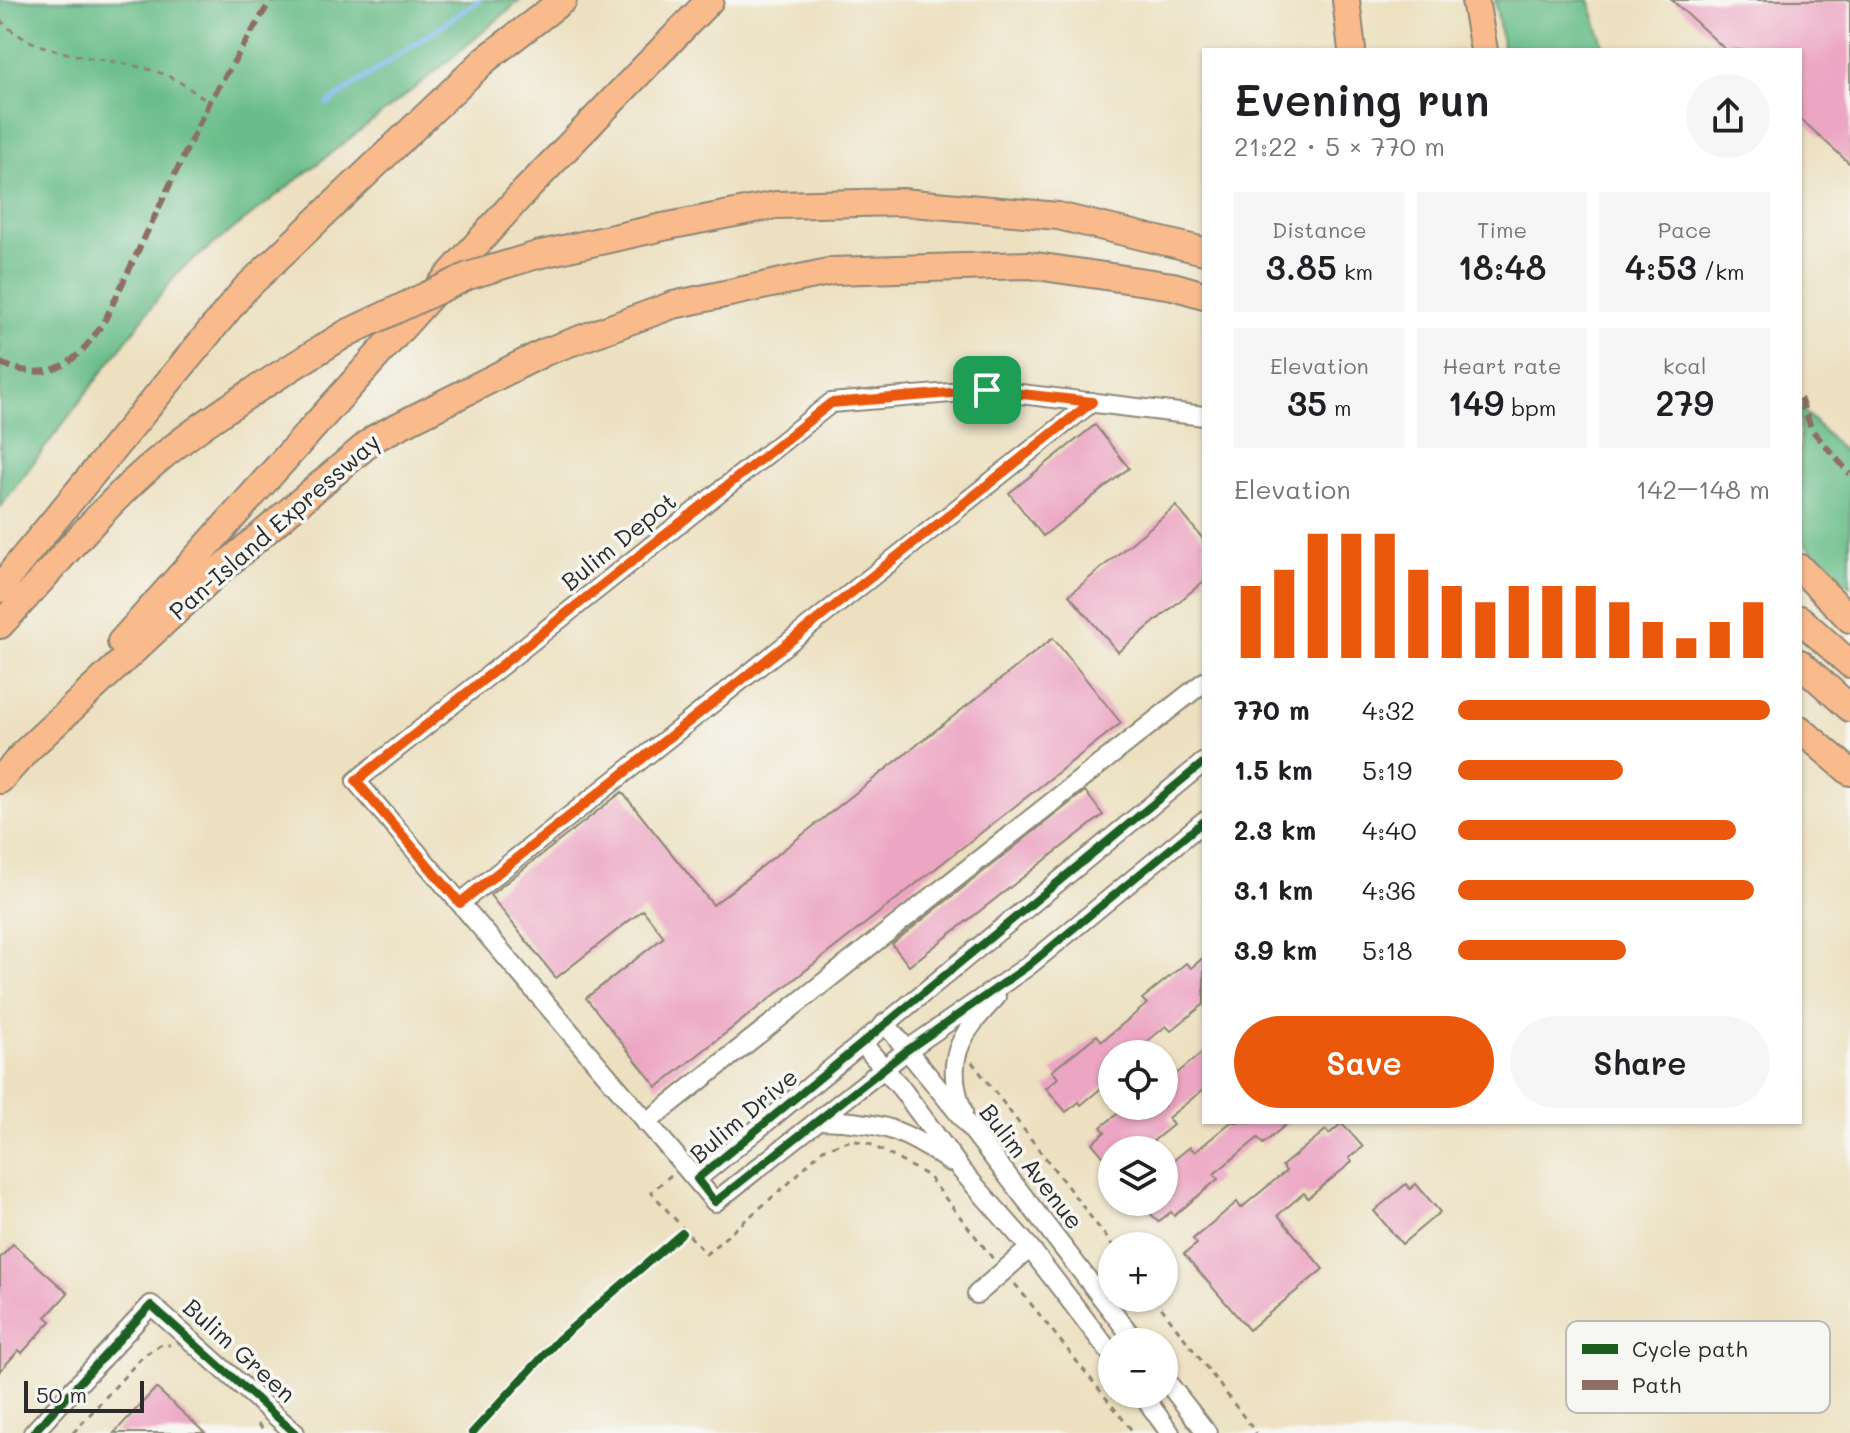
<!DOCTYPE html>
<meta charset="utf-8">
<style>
body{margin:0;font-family:Mali,sans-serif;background:#f6f6f6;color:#202124;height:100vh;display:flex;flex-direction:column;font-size:30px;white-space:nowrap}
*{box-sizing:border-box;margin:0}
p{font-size:26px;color:#757577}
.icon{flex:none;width:44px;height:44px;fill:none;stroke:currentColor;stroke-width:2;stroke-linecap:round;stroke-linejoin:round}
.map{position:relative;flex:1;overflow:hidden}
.side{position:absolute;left:1202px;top:48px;width:600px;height:1076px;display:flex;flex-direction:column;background:#fff;border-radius:0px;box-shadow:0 2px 6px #0004}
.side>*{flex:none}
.buttons{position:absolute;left:1098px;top:1040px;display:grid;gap:16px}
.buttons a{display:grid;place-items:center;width:80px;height:80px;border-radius:50%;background:#fff;box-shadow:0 2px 6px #0004;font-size:40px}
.scale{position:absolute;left:24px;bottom:20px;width:120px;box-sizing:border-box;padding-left:8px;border:4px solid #2b2b2b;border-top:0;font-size:22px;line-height:28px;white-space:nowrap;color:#2b2b2b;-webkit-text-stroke:6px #f6f6f2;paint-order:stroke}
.pin{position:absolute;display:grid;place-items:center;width:68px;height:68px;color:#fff;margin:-34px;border-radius:16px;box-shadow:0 4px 12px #0006}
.round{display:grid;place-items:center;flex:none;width:84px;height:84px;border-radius:42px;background:#f6f6f6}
.head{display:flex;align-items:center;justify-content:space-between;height:136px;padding:0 32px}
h1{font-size:44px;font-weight:600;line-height:60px}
.stats{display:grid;grid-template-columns:repeat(3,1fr);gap:12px;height:136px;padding:8px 32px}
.stats div{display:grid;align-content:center;border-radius:0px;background:#f6f6f6;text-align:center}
.stats b{font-size:34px;font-weight:600}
.stats small{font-size:22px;font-weight:400}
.stats p{font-size:22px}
.chart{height:224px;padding:16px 32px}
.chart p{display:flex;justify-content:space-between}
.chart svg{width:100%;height:144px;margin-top:8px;stroke:#ea580c;stroke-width:6}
.button{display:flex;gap:16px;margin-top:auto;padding:16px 32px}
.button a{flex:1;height:92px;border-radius:48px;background:#ea580c;color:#fff;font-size:32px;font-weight:600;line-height:92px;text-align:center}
.button a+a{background:#f6f6f6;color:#202124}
ul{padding:0 32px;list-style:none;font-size:26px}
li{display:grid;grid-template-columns:128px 96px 1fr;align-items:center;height:60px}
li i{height:20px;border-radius:10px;background:#ea580c}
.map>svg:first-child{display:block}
.forest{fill:#6bbd8a;stroke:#4b745a;stroke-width:2}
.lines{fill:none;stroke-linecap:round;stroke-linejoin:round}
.stream{stroke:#81b8f1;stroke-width:5}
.building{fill:#eca5c2}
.minor-casing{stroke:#8c8676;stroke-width:22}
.highway-casing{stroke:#8c8676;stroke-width:30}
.path{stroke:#8c8676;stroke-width:3;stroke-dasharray:6 6;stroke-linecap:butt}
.minor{stroke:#fff;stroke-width:18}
.highway{stroke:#fabb8c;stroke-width:26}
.highway-bridge-casing{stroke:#8c8676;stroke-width:30;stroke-linecap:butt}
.highway-bridge{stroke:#fabb8c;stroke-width:26}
.quiet{stroke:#8d6e63;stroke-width:6;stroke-dasharray:12 6;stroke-linecap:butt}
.cycleway-casing{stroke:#f6f6f2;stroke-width:13}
.cycleway{stroke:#1b5e20;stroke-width:8}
.route-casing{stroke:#fff;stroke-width:16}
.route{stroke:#ea580c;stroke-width:10}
.labels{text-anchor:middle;stroke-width:7;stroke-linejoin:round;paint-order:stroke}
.street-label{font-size:24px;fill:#2b2b2b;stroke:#f6f6f2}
.key{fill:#f6f6f2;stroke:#b9b9b6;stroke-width:2}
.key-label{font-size:22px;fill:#2b2b2b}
</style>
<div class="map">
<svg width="1850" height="1433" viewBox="0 0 1850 1433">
<rect width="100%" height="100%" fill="#f6f6f2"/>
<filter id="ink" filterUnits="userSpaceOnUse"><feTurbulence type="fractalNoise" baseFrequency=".0125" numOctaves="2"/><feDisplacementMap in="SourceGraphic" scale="16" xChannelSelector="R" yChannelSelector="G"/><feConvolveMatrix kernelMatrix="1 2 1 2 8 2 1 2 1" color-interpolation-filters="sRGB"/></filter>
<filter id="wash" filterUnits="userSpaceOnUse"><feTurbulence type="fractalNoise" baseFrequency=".006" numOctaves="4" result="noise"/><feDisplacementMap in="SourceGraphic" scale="32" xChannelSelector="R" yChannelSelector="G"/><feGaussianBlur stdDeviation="1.8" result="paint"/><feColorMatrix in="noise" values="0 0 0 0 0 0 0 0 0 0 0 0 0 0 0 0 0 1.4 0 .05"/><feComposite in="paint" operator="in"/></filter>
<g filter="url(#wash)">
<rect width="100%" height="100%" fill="#ece0c0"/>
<path class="forest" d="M0,0H521L425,80L178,272L0,507Z
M1495,0H1589L1605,50H1503Z
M1800,407L1850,458V587L1800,539Z"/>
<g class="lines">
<path class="stream" d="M327,104L479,0"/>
</g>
<g id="blocks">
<path class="building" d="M1672,0H1850V164L1800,118V50H1726Z
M1095,425L1129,468L1043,536L1009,493Z
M1176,506L1204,540V581L1118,652L1069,595Z
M1053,638L1121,723L657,1087L586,998L664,937L643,910L556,978L490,895L622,792L713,905Z
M1085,791L1103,815L909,966L892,944Z
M1204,957V1004L1171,1031L1166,1026L1132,1054H1112V1079L1081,1105L1079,1102L1066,1112L1046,1088L1058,1078L1052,1071L1097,1035L1102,1041L1147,1004L1142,999L1186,963L1191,968Z
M1204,1051V1089L1168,1118L1173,1125L1142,1150H1112V1167L1092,1143L1105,1132L1101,1127L1127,1106H1164V1084Z
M1231,1122H1289L1263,1144L1258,1138L1214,1174L1218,1179L1174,1216L1171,1212L1158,1222L1141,1202H1164V1168L1190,1147L1195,1152Z
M1342,1123L1363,1147L1349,1158L1352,1162L1308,1198L1304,1193L1278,1215L1323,1269L1249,1330L1184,1254L1197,1244L1193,1239L1237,1202L1241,1208L1286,1171L1282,1166L1326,1130L1329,1134Z
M1406,1184L1410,1189L1416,1184L1440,1212L1402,1244L1374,1211Z
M13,1244L68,1293L46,1317L51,1321L22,1353L19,1350L0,1371V1258Z
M156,1388L205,1433H114Z"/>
</g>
</g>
<g filter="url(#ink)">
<use href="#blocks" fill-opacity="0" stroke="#8c8676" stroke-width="2"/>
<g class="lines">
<defs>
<path id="minor" d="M1204,416L987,390L831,403L356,781L715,1202L906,1051L1028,966L1204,821
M460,903L1092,402
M885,1023L969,1126L1136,1342
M862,1043L901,1088L962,1171L1030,1248L1112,1355
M963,1112C943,1060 960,1034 996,997
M821,1120C880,1122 902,1128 950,1162
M646,1123L1204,682
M697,1179L1204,762
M977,1294L1030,1248
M1164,1378L1207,1433
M1142,1394L1170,1433
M33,1433L151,1305L295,1433"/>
<path id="highway" d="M1346,0L1352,50
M1475,0L1484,50
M663,227L776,205L902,202L1058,216L1204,251
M1800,568L1850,619
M0,589L15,568L245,289L486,59L563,0
M1800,619L1850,664
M0,625C49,574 93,517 146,470C207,417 278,376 347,333
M121,642L520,196L710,0
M1800,663L1850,708
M1800,729L1850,772
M0,780L27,750L220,570L375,438L545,352L673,305L833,271L1029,265L1173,286L1204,295"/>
</defs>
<use href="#minor" class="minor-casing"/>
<use href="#highway" class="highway-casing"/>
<path class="path" d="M0,20C37,59 101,55 151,70C174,76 191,89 209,103
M972,1062L1113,1246
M671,1175L651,1192L706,1254L789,1183L823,1149L852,1140L870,1144L928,1176L994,1260
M1015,1284L1134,1433
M1154,1298L1256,1433
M258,1424L266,1433
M73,1433L143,1356L162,1344L170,1345"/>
<use href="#minor" class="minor"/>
<use href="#highway" class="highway"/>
<defs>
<path id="highway-bridge" d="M347,333L468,276L537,255L663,227"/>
</defs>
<use href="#highway-bridge" class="highway-bridge-casing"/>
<use href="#highway-bridge" class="highway-bridge"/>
<path class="quiet" d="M0,363C53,385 77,363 105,320L209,103L271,0
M1800,398L1812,430L1850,474"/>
<defs>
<path id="cycleway" d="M1204,762L697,1179L715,1202L906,1051L1028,966L1204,821
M33,1433L151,1305L295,1433
M472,1433L559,1339L682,1233"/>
</defs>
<use href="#cycleway" class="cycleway-casing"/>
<use href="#cycleway" class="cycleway"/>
</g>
</g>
<g class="lines" filter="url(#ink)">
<defs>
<path id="route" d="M987,390L1092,402L460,903L356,781L831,403Z"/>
</defs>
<use href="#route" class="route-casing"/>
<use href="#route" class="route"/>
</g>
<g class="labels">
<g class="street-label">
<text transform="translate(275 527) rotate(-41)" y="8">Pan-Island Expressway</text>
<text transform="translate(619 542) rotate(-39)" y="8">Bulim Depot</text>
<text transform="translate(744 1116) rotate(-40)" y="8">Bulim Drive</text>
<text transform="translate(1031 1167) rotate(52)" y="8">Bulim Avenue</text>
<text transform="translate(239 1351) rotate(42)" y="8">Bulim Green</text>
</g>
</g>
<rect x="1566" y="1321" width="264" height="92" rx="12" class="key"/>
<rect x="1582" y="1344" width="36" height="10" fill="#1b5e20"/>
<rect x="1582" y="1380" width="36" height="10" fill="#8d6e63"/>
<g class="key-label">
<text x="1632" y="1357">Cycle path</text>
<text x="1632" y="1393">Path</text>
</g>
</svg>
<div class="buttons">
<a><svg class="icon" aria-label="locate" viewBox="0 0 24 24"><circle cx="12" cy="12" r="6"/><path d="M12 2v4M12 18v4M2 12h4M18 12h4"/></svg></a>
<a><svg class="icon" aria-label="layers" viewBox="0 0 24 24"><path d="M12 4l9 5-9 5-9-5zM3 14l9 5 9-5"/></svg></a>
<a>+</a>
<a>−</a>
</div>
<div class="scale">50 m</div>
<div class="pin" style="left:987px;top:390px;background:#1e9e55"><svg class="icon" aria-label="arrive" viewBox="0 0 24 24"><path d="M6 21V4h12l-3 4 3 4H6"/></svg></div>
<section class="side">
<div class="head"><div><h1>Evening run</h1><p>21:22 · 5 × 770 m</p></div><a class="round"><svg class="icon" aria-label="share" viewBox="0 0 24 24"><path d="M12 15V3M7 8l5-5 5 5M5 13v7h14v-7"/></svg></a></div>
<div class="stats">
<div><p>Distance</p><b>3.85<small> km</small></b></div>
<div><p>Time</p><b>18:48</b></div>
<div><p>Pace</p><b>4:53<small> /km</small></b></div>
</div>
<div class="stats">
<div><p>Elevation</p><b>35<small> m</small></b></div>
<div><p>Heart rate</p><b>149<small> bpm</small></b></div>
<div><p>kcal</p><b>279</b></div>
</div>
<div class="chart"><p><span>Elevation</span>142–148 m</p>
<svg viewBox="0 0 160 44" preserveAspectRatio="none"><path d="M5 44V22M15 44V17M25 44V6M35 44V6M45 44V6M55 44V17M65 44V22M75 44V27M85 44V22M95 44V22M105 44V22M115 44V27M125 44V33M135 44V38M145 44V33M155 44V27"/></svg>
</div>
<ul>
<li><b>770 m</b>4:32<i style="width:100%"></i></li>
<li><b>1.5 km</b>5:19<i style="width:53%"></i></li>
<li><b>2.3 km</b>4:40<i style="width:89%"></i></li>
<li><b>3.1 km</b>4:36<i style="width:95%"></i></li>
<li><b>3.9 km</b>5:18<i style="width:54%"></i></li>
</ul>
<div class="button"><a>Save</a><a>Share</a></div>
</section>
</div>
